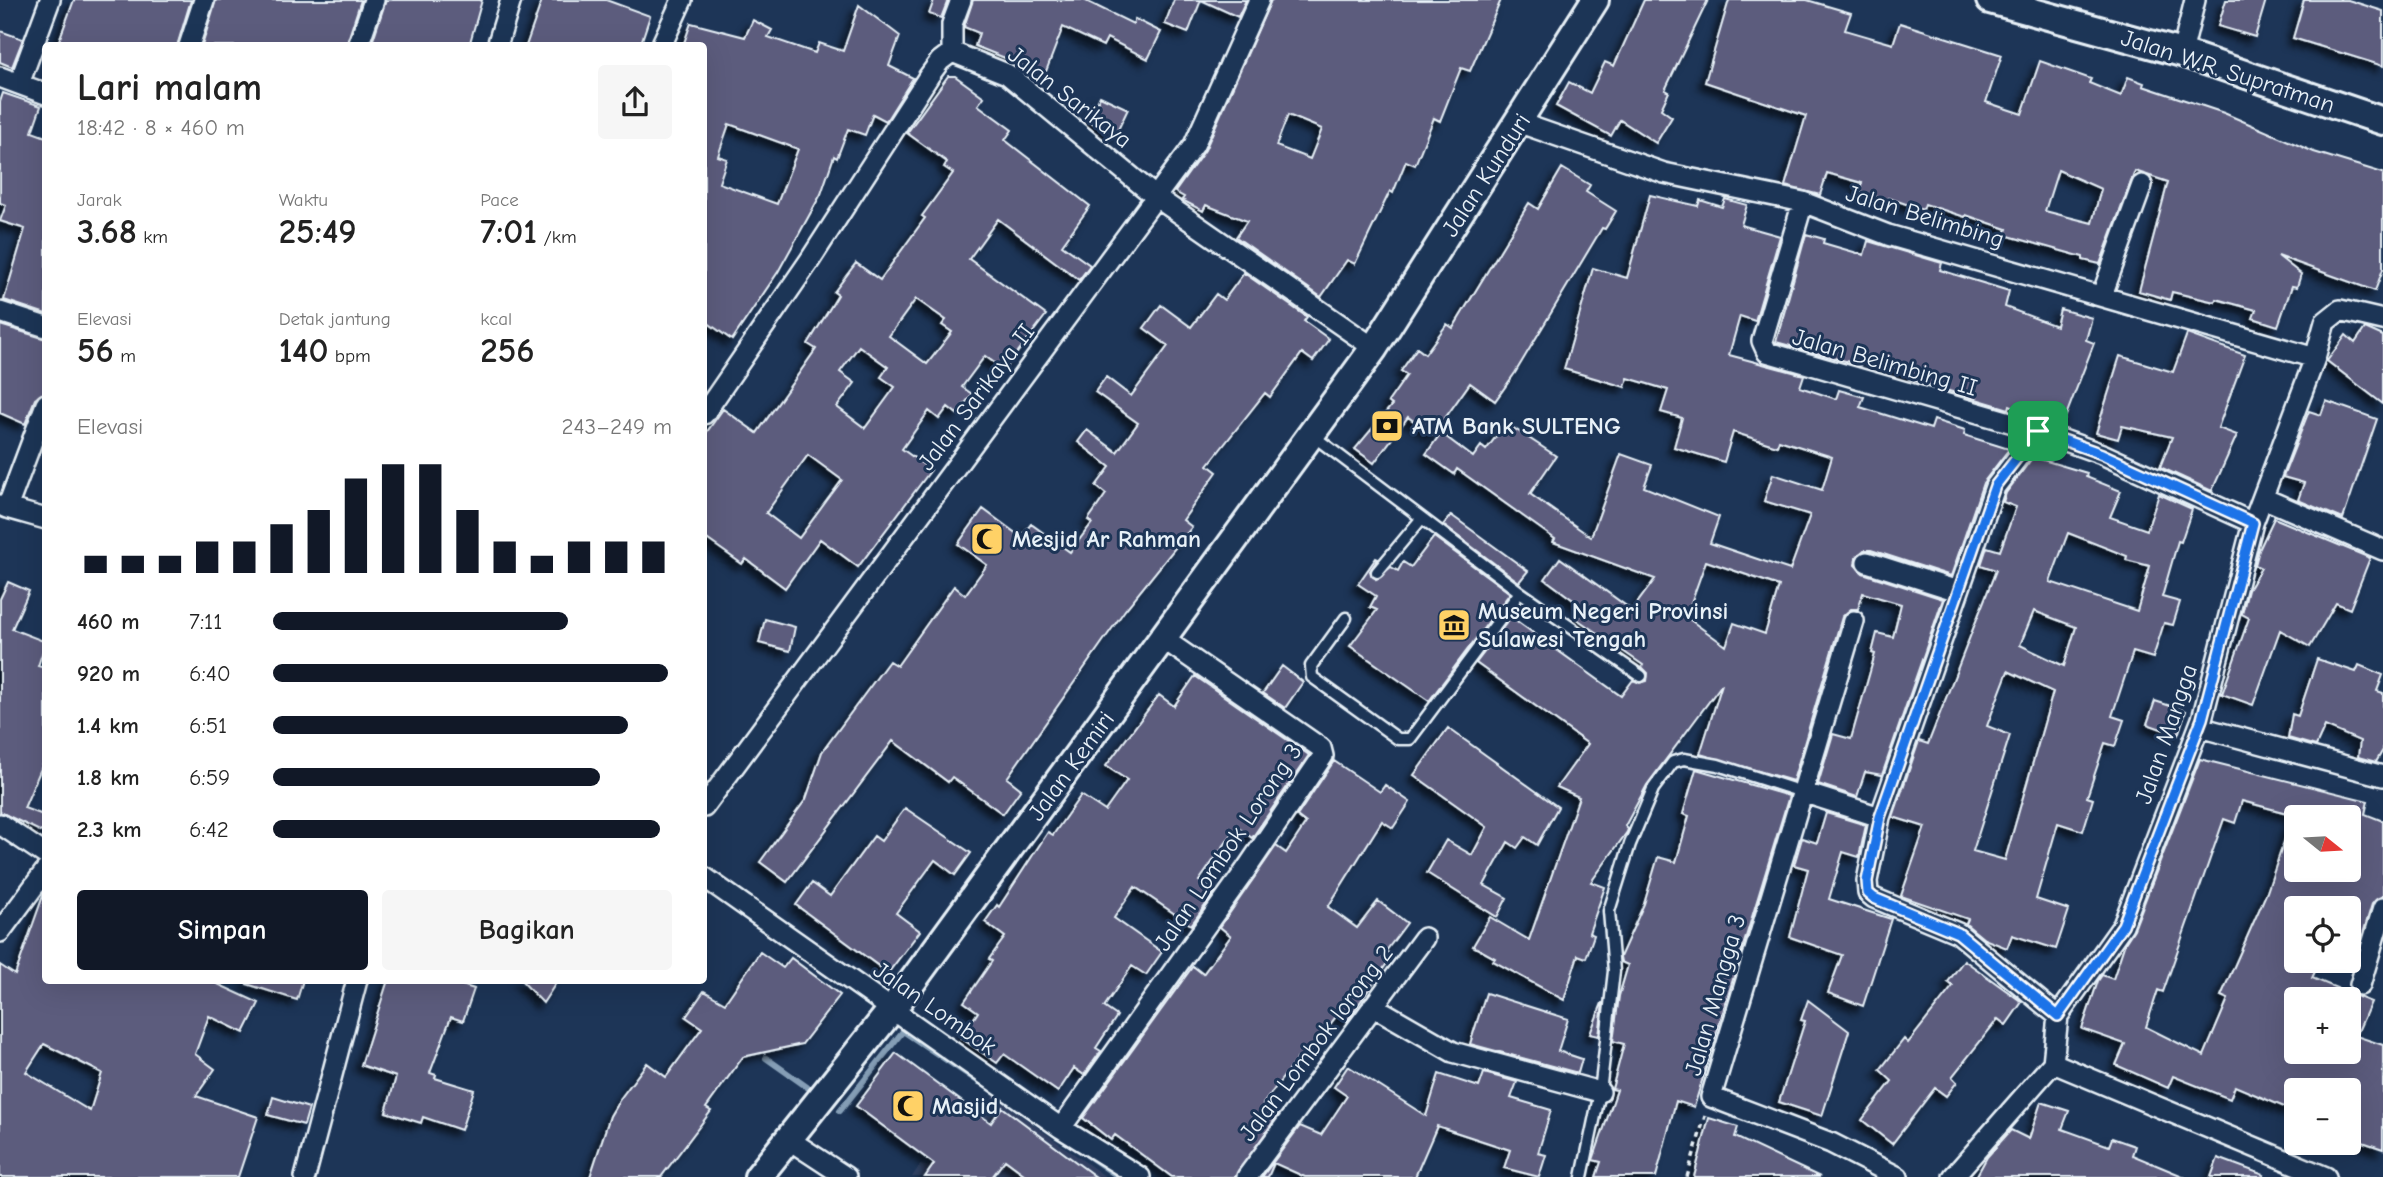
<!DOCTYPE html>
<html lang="id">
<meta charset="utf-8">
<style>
body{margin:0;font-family:"Comic Neue",sans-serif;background:#f6f6f6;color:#222;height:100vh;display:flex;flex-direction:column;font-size:26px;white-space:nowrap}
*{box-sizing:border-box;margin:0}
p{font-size:23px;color:#767676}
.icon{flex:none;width:38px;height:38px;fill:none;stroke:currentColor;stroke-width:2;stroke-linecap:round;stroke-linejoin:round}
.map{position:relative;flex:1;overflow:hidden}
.panel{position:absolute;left:42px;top:42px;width:665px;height:942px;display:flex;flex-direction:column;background:#fff;border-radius:7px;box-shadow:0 7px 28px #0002}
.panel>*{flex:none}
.needle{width:46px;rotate:108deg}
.buttons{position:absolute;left:2284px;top:805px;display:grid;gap:14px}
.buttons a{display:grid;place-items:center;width:77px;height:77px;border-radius:7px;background:#fff;box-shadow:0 7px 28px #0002;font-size:35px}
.pin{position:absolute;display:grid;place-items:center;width:60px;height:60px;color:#fff;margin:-30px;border-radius:14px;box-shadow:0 4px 10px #0006}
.round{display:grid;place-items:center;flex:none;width:74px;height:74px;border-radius:7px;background:#f6f6f6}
.overview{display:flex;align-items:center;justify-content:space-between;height:119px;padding:0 35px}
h1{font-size:38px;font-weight:700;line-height:52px}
.metrics{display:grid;grid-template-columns:repeat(3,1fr);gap:10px;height:119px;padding:7px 35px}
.metrics div{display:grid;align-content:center}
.metrics b{font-size:35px;font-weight:700}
.metrics small{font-size:19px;font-weight:400}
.metrics p{font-size:19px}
.chart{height:196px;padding:14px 35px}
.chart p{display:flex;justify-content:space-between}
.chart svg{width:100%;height:126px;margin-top:7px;stroke:#111827;stroke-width:6}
.cta{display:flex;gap:14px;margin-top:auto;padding:14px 35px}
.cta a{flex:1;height:80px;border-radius:7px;background:#111827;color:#fff;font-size:28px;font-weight:700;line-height:80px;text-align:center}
.cta a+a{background:#f6f6f6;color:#222}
ul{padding:0 35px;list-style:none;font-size:23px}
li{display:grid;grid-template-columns:112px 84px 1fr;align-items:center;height:52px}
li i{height:18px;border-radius:9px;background:#111827}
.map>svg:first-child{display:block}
.built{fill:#304162}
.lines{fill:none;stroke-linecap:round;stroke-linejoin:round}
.stream{stroke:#859eb6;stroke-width:6}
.building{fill:#5c5c7d;stroke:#e8f1f8;stroke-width:2;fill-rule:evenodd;filter:url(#shadow)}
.lane-casing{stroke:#e8f1f8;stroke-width:15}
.street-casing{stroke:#e8f1f8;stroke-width:24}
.secondary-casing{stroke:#e8f1f8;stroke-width:32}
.path{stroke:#e8f1f8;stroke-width:3.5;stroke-dasharray:5 5;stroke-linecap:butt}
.lane{stroke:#1d3557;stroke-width:10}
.street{stroke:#1d3557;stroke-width:19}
.secondary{stroke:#1d3557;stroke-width:26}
.route-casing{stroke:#fff;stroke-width:14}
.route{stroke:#1a73e8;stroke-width:9}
.labels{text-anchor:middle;stroke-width:6;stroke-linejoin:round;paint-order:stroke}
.street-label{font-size:24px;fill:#e8f1f8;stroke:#1d3557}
.poi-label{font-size:24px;font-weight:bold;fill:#e8f1f8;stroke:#1d3557;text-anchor:start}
</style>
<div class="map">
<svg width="2383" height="1177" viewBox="0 0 2383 1177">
<defs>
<filter id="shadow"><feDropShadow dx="-6" dy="6" stdDeviation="3.5" flood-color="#0009"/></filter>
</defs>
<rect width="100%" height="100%" fill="#1d3557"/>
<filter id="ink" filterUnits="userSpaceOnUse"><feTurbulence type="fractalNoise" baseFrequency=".0143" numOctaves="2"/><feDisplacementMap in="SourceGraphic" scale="14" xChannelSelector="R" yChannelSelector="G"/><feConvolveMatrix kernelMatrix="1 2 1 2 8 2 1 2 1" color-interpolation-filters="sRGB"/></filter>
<g filter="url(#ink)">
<path class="built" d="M994,1096L1106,1177H912L920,1165L942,1168Z"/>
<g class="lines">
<path class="stream" d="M766,1058L807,1087
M840,1111L903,1031L979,1082
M1087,1155L1119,1177"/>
</g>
<path class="building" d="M74,0H191L177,46H57Z
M216,0H361L346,46H202Z
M386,0H482L469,46H371Z
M542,0H606L650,16L640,46H526Z
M934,0H948L941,18L929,14Z
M973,0H1084L1133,24L1135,19L1161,32L1148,59L1107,38L1103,46L1063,27L1045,74L975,46L979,33L964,27Z
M1174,0H1201L1188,33L1165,24Z
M1201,0H1246L1238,17Z
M1271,0H1501L1470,71L1461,68L1440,121L1434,118L1415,165L1406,161L1393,193L1390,191L1355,264L1347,260L1321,297L1236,237L1247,221L1206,205L1203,211L1182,200L1184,197L1175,192L1205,150ZM1288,115L1322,129L1310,159L1276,146Z
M1644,0H1708L1665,90L1669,92L1661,109L1672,117L1656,143L1620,120L1611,136L1556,106L1569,82L1590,93L1605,62L1614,66Z
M1729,0H1807L1851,13L1845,30L1893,44L1900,23L2002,55L1986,102L2022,114L2040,61L2091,79L2089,83L2121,96L2128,77L2144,83L2143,86L2224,113L2314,152L2383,173V269L2375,291L2278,256L2301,274L2297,287L2292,286L2278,326L2253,318L2256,310L2216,299L2215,302L2172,292L2170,300L2139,291L2168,182L2135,171L2100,264L2083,260V257L2005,235L2007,229L1966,215L1965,217L1925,204L1923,210L1889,198L1888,201L1859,192L1862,183L1827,173L1820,195L1785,186L1806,116L1705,82ZM2058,170L2101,189L2092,223L2045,211Z
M2226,0H2266L2255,37L2218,26Z
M2304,0H2348L2383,11V66L2293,38Z
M859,5L900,36L889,66L913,78L886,121L873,114L865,135L848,129L837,158L834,156L821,194L778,272L732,340L704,320V46H683L691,23L745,37L753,20L772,30L768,37L815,53L819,43L843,51ZM729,124L798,149L777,204L719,183L727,159L718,156Z
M0,31L23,39L12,67L0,62Z
M948,76H955L984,97L978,105L1012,130L1005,140L1090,206L1062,245L1090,265L1079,280L998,219L969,259L1046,315L1004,370L985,356L962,387L972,394L957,414L948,407L939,419L929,411L902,449L931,470L858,567L820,539L785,588L746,559L742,564L704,537V436L723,409L757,433L816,349L808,344L838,295L834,292L856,263L880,280L925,218L922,216L953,173L944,167L947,162L907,133ZM916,299L946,320L942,325L952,332L927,364L889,336ZM859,346L888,367L881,377L895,387L865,428L837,407L855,383L840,372ZM808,455L842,480L799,538L766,513Z
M3,93L41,106L32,132L46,137V314L4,300L25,229L0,221L6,205L0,203V102Z
M1100,96L1128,109L1116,134L1088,121Z
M1562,168L1590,185L1586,192L1616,211L1605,229L1602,228L1515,373L1495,401L1470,383L1433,435L1408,417L1374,463L1355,449L1392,405L1388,402L1407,375L1401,371L1417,348L1425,354L1447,324L1453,328L1529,203L1538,209Z
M1650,195L1698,206L1700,200L1722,207L1725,199L1747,205L1741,225L1780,236L1755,321L1740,316L1729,355L1804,375L1800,387L1836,399L1839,390L1864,397L1860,407L1931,429L1934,420L1965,430L1964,435L2009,449L1983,483L1951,576L1871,550H1864L1856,558L1855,565L1863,573L1943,599L1882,775L1865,772L1857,797L1818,784L1833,734L1851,739L1875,654L1872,653L1877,633L1893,637L1901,604L1863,593L1858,609H1851L1842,617L1793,781L1700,754L1722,684L1647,785L1625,826L1628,829L1627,832L1591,882L1605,887L1589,933L1594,935L1586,958L1578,955L1564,1000L1493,961L1495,958L1473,946L1490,917L1529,940L1579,797L1557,787L1588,744L1476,663L1511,617L1621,696L1633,680L1640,683L1647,681L1648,673L1642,667L1643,665L1577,619L1584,608L1545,579L1560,558L1632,610L1655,579L1553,542L1555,539L1457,469L1454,474L1426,454L1441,433L1473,457L1481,446L1486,450L1506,423L1556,456L1530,494L1591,537L1621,454L1652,465L1644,487L1719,517L1710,543L1790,570L1810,515L1764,501L1773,474L1822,490L1832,457L1779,440L1777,446L1733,432L1724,462L1674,447L1682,418L1661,412L1668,390L1628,378L1625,387L1564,369L1593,268L1627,278ZM1706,561L1779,586L1765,634L1734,623L1726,646L1686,617Z
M1806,234L1824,239L1823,243L1864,255L1868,241L1942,263L1940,270L2009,291L2005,307L2056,326L2060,309L2092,318L2086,340L2094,343L2062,426L2010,405L2009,409L1909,379L1910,374L1863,354L1860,365L1776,342Z
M1244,273L1307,317L1304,321L1329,339L1313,361L1302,353L1270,397L1265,393L1208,465L1217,472L1183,520L1192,527L1125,610L1007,778L1021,789L1003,814L952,777L948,782L893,741L787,882L760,862L806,799L822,752L889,661L897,666L954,586L965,595L987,565L958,544L983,509L1021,537L1031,524L1070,552L1092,523L1088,520L1106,494L1096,486L1110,467L1078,442L1087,430L1117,452L1138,423L1095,392L1106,377L1131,396L1168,346L1144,328L1161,305L1191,327L1216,294L1224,300Z
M0,325L46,339V392L35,399L25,424L0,413Z
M2365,328L2383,336V404L2327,361L2346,335L2355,343Z
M2187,334L2245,355L2218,428L2237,435L2212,491L2160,467L2172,437L2122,426L2118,439L2096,433L2120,356L2173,372Z
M2326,401L2377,419L2343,519L2298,500L2304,483L2283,477L2309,411L2321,415Z
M2033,457L2087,473L2086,477L2121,491L2110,517L2147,530L2159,494L2192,509L2181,542L2178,541L2162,597L2180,602L2173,625L2164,623L2153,658L2133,652L2112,716L2124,720L2115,746L2105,743L2087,797L2093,799L2083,831L2058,823L2036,899L2069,910L2056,949L2012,935L2007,948L1984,939L1966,924L1968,919L1901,896L1925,827L1893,817L1919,741L1928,744L1996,570L1981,565L1987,547L2000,551L2016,507L2003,502L2006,493ZM2068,533L2127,556L2126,560L2150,566L2137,611L2050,582ZM2034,611L2076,627L2064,666L2020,645ZM2008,671L2053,692L2005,860L1973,851L2010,735L1987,726Z
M1451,515L1528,571L1519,582L1443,525Z
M2274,518L2370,558L2350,609L2336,603L2310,647L2280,630L2253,705L2222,694L2249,618L2242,614L2248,590L2261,568L2255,565L2259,550Z
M1434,537L1510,593L1429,701L1350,646L1377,610L1370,607L1376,596L1358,584L1376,558L1378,559L1370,571L1376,579L1391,567L1398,571L1403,562L1411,567Z
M8,582L29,591L12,629L46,642L38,666L46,668V757L24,808L46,816V834L0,812V599Z
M765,619L795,627L790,651L759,643Z
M2317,659L2356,672L2359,665L2383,675L2377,691L2383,693V750L2376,762L2358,757L2360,741L2325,726L2316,746L2288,738L2292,714L2298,716Z
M1282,666L1303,682L1285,708L1263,693Z
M1195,676L1309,755L1252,838L1237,827L1199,881L1215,892L1191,925L1135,887L1114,918L1162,952L1146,975L1132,966L1104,1007L1117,1016L1096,1048L1101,1051L1084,1075L1074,1068L1058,1092L1004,1054L997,1063L961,1038L978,1012L964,1002L992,961L989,959L1005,937L985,922L997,905L999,907L1048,832L1053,835L1081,795L1105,811L1127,780L1106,766L1159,695L1174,706Z
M2155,701L2186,711L2178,735L2147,724Z
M1448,728L1558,807L1537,845L1525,837L1517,848L1508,842L1484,885L1507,898L1497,917L1427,873L1446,840L1472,855L1487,827L1414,775Z
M2200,759L2368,801L2365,814L2383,821V896L2372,904L2359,947L2348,944V908H2296V961H2320L2312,978L2371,1002L2356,1036L2383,1045V1149L2348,1137V1090H2296V1112L2235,1086L2230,1099L2173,1076L2168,1088L2116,1065L2125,1044L2082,1029L2098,981L2102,975L2113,979L2125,943L2134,929ZM2242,801L2294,815L2293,817H2348V870H2296V819L2292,818L2267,892L2221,996L2228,999L2204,1056L2146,1027L2158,990L2163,992L2224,819L2235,823ZM2296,999H2348V1052H2296Z
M1334,761L1380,792L1385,785L1410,802L1393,828L1382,821L1328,907L1357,928L1378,901L1407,923L1386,951L1392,956L1347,1021L1338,1014L1302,1062L1297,1059L1263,1104L1278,1115L1235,1177H1172L1115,1135L1111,1140L1083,1118L1193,966L1203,974L1231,936L1220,927L1276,846L1286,853L1306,823L1297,816Z
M1696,769L1789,796L1694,1107L1676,1101L1656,1177H1596L1601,1162L1593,1160L1617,1090L1612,1089L1624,1044L1613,1041L1619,996L1628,965L1621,962L1620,957L1644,904L1658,857L1676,862L1689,816L1683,814Z
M905,808L971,853L955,875L935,860L896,913L920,931L888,973L796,905L812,883L830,896L874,836L881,841Z
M1826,813L1866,825L1859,857L1843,852L1829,899L1891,919L1863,1006L1828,993L1842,955L1790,937L1808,869L1794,865L1802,838L1817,843Z
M44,893L46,980H209L259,1003L244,1033L209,1016L195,1054L215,1069L196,1096L258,1117L238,1177H0V965L15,975ZM44,1044L102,1073L90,1111L26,1072Z
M760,952L783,968L791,958L840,995L802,1044L743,1057L706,1108L711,1111L661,1177H590L610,1116L620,1099L647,1063L666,1077L702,1028L686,1017L704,991L725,1003Z
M1964,960L2022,1002L2006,1025L1998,1019L1952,1077L1957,1082L1946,1096L1935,1088L1892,1144L1862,1120L1892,1081L1880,1070L1904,1039L1908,1043L1953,986L1948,982Z
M248,980H303L297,1000L247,984Z
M388,980H447L474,989L463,1021L451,1017L430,1073L436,1075L435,1078L474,1090L461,1130L423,1117L421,1123L386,1112L396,1077L361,1065Z
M521,980H558L543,1003Z
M1486,993L1568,1019L1558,1051L1582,1059L1578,1073L1470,1044Z
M1808,1000L1849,1031L1822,1116L1779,1102L1805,1021L1801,1020Z
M1602,1003H1603L1599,1036L1590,1034Z
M896,1053L991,1123L1002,1107L1096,1177H1028L1005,1160L992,1177H925L934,1164L856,1106Z
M1348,1066L1426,1116L1439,1074L1479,1087L1484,1073L1517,1082L1511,1098L1551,1110L1538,1153L1546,1155L1539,1177L1504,1168L1510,1150L1437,1126L1415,1177H1305L1274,1163L1268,1177H1262L1300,1126L1321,1135L1347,1096L1334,1087Z
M273,1097L309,1108L304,1125L268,1115Z
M2041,1102L2069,1111L2062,1129L2109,1146L2112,1138L2135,1146L2132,1155L2185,1177H1976L1987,1157L2011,1130L2029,1139Z
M1709,1118L1738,1127L1735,1137L1820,1177H1694Z
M2218,1158L2264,1175L2263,1177H2211Z"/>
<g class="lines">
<defs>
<path id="lane" d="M1312,435L1520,592L1641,676
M1377,572L1422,518
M1346,618L1311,666L1312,677L1398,739H1410L1520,592
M1582,1177L1600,1092L1614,971L1609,911L1630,844L1653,789L1673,762L1684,759L1718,765L1802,792"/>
<path id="street" d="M189,46L204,0
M358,46L374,0
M497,46L511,0
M661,46L682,0
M952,52V24L961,0
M2182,53L2195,0
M0,77L46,94
M19,84L50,0
M1520,123L1664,173L1803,202L1888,235L2315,358
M1803,202L1762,341L1767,352L2027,427L2102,454L2253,523
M2102,295L2142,185
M0,312L46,327
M704,414L810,260L929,76L940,61L952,52L1007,74L1156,197L1374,348
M2263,498L2383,550
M0,505L7,508L46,404
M7,508L46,519
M1867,562L1958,591
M1854,621L1711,1097L1831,1143L1898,1177
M2199,727L2383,776
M1802,792L1880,817L1995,487L2038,431
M704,807L1194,145L1259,0
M1880,817L1867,881L1868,893L1874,898L1958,933L2058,1016
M0,824L46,855
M704,877L1061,1128L1140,1177
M0,932L46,870
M2360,985L2383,908
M1373,1006L1453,1052L1600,1092
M2053,1063L2326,1177
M1061,1128L1245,871L1323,756L1321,748L1165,640
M788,1139L846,1177
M305,1177L357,980
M1247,1177L1424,938
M1953,1177L2053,1063L2058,1016L2123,925L2202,719L2253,523L2315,358L2325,322L2340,310L2383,320"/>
<path id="secondary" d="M1990,0L2182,53L2383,121
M758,1177L893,1008L1374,348L1595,0"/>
</defs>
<use href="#lane" class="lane-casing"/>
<use href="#street" class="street-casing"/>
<use href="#secondary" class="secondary-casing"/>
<path class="path" d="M1687,1177L1705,1116"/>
<use href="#lane" class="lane"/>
<use href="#street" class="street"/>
<use href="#secondary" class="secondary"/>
</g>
</g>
<g class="lines" filter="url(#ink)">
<defs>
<path id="route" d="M2038,431L2102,454L2253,523L2202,719L2123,925L2058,1016L1958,933L1874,898L1868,893L1867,881L1880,817L1995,486Z"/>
</defs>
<use href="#route" class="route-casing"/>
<use href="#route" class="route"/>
</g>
<defs>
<symbol id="bank-square" viewBox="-11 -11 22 22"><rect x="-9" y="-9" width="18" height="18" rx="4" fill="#ffd166" stroke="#1d3557"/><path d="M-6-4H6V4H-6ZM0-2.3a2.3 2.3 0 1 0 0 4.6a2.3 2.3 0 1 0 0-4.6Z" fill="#111"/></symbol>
<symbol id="mosque-square" viewBox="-11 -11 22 22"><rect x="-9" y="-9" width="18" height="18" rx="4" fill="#ffd166" stroke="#1d3557"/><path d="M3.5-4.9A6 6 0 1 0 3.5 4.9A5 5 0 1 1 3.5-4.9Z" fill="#111"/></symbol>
<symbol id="museum-square" viewBox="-11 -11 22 22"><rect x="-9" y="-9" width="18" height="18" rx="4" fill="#ffd166" stroke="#1d3557"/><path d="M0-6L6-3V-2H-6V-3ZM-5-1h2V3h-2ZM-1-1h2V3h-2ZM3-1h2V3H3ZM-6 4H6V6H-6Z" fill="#111"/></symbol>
</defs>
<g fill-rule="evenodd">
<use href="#bank-square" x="1368" y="407" width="38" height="38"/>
<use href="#mosque-square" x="968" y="520" width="38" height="38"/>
<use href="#museum-square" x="1435" y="606" width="38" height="38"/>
<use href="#mosque-square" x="889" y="1087" width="38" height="38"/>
</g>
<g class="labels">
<g class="street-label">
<text transform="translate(2228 71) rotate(18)" y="8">Jalan W.R. Supratman</text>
<text transform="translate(1070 97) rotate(38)" y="8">Jalan Sarikaya</text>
<text transform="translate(1486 175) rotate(-57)" y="8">Jalan Kunduri</text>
<text transform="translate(1925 216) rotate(17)" y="8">Jalan Belimbing</text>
<text transform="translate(1885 362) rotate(16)" y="8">Jalan Belimbing II</text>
<text transform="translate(976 397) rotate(-53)" y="8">Jalan Sarikaya II</text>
<text transform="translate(2166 734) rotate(-71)" y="8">Jalan Mangga</text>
<text transform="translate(1071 766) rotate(-54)" y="8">Jalan Kemiri</text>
<text transform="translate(1228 847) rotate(-56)" y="8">Jalan Lombok Lorong 3</text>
<text transform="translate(1715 995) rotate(-74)" y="8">Jalan Mangga 3</text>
<text transform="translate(935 1008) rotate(35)" y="8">Jalan Lombok</text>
<text transform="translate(1316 1043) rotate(-53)" y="8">Jalan Lombok lorong 2</text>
</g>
<g class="poi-label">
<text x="1412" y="434">ATM Bank SULTENG</text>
<text x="1012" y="547">Mesjid Ar Rahman</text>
<text x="1478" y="619">Museum Negeri Provinsi<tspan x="1478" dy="28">Sulawesi Tengah</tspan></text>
<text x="932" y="1114">Masjid</text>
</g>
</g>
</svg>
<div class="buttons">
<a><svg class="needle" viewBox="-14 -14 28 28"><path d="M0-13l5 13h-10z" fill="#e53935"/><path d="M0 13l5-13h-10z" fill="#767676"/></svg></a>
<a><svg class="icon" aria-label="locate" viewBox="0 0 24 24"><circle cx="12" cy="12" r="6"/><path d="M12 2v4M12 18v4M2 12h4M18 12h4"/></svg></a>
<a>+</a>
<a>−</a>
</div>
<div class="pin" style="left:2038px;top:431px;background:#1e9e55"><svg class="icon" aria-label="arrive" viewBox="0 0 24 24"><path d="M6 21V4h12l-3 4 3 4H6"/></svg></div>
<section class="panel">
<div class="overview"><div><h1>Lari malam</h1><p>18:42 · 8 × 460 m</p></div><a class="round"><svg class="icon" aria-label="share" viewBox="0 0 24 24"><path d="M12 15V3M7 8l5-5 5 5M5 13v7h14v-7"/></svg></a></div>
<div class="metrics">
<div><p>Jarak</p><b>3.68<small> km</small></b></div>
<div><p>Waktu</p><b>25:49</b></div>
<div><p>Pace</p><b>7:01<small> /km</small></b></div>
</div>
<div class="metrics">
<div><p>Elevasi</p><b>56<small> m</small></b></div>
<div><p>Detak jantung</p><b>140<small> bpm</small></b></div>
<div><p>kcal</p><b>256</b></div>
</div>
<div class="chart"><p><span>Elevasi</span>243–249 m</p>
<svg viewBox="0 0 160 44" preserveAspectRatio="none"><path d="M5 44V38M15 44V38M25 44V38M35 44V33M45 44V33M55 44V27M65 44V22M75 44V11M85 44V6M95 44V6M105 44V22M115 44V33M125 44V38M135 44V33M145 44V33M155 44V33"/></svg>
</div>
<ul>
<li><b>460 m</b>7:11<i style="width:74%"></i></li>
<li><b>920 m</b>6:40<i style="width:99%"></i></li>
<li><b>1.4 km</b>6:51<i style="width:89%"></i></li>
<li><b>1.8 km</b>6:59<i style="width:82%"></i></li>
<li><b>2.3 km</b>6:42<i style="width:97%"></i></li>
</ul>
<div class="cta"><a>Simpan</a><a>Bagikan</a></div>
</section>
</div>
